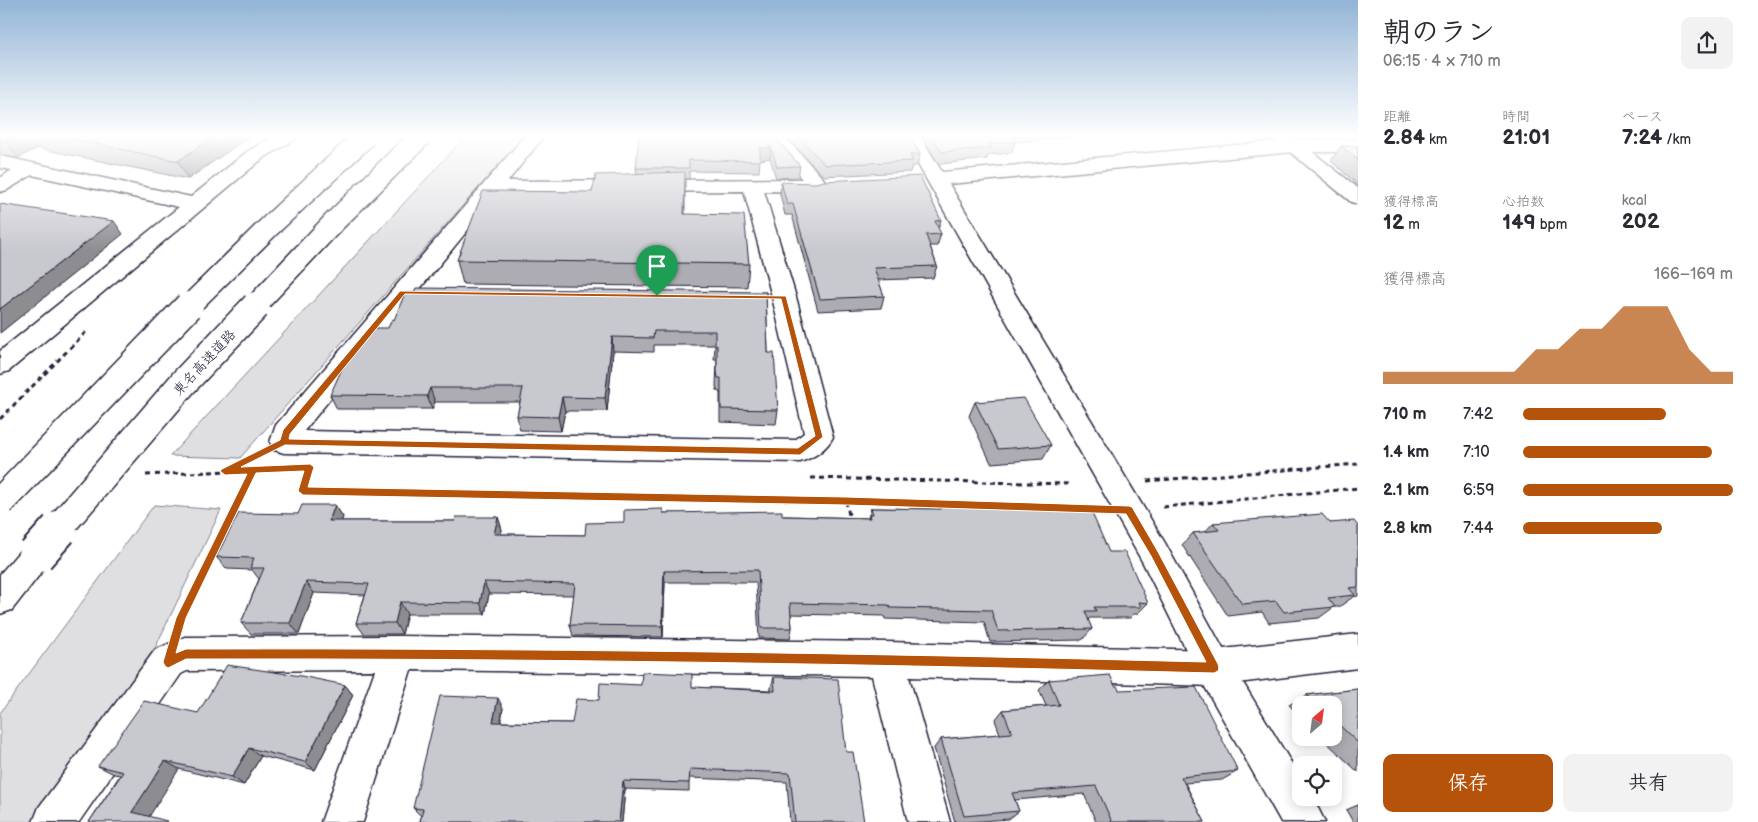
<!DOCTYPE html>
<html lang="ja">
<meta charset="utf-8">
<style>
body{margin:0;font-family:"Balsamiq Sans","Klee One",sans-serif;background:#f2f2f3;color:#2b2b33;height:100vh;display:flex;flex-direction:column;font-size:19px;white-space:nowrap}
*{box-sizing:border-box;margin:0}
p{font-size:16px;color:#7c7c81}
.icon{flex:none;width:28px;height:28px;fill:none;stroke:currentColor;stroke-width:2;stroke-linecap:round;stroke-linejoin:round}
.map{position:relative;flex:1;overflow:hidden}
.panel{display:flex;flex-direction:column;background:#fff;width:400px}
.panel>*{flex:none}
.needle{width:32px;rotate:28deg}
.fabs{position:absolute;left:1292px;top:696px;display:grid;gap:10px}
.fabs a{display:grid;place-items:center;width:50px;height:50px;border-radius:10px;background:#fff;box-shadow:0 2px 12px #0003;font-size:25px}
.pin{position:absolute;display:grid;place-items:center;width:42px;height:42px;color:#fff;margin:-51px -21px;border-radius:50% 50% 50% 0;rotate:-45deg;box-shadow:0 0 5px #0007}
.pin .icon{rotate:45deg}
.round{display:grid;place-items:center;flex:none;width:52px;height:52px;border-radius:10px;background:#f2f2f3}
.headline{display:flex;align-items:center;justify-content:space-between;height:85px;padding:0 25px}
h1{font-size:28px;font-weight:700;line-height:38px}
.stats{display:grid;grid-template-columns:repeat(3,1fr);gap:8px;height:85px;padding:5px 25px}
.stats div{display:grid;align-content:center}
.stats b{font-size:21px;font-weight:700}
.stats small{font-size:14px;font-weight:400}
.stats p{font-size:14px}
.chart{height:140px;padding:10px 25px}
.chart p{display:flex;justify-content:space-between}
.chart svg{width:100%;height:90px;margin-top:5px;fill:#b45309;opacity:.7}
.action{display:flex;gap:10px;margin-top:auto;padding:10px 25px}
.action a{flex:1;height:58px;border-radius:10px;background:#b45309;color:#fff;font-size:20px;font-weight:700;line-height:58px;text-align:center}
.action a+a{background:#f2f2f3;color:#2b2b33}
ul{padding:0 25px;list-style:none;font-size:16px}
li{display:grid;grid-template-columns:80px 60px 1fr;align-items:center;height:38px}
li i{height:12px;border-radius:6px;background:#b45309}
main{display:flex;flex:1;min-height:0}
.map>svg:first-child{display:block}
.green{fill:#dfdfe2;stroke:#80808e}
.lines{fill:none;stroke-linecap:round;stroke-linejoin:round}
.street-casing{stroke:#22223b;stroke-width:3}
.secondary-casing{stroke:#22223b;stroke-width:3}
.highway-casing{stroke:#22223b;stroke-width:3}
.path-far1{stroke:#22223b;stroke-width:3;stroke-dasharray:5 4;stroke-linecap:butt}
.path{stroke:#22223b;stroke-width:4.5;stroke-dasharray:6 5;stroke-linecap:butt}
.street{fill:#fff;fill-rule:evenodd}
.secondary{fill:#fff;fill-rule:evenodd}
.highway{fill:#fff;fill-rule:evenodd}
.highway-bridge-far2-casing{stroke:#22223b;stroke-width:24;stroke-linecap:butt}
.highway-bridge-far1-casing{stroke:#22223b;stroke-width:31;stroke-linecap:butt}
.highway-bridge-casing{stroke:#22223b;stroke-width:40;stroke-linecap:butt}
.highway-bridge-far2{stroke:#fff;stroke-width:21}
.highway-bridge-far1{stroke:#fff;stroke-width:28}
.highway-bridge{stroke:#fff;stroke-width:36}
.wall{fill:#acacb2;stroke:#22223b}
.shaded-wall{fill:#8c8c91;stroke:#22223b}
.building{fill:#c8c8cf;stroke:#22223b}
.route{fill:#b45309;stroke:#fff;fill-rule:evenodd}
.labels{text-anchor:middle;stroke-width:4;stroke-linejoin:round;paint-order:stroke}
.street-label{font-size:14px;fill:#22223b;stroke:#fff}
</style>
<main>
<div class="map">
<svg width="1358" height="822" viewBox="0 0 1358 822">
<rect width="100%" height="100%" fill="#fff"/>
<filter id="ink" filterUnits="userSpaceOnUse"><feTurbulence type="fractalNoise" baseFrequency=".02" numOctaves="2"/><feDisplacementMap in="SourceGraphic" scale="10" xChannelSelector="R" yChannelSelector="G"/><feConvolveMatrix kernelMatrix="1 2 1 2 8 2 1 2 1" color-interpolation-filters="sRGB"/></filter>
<g filter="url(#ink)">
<path class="green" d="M466,136H524L240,458L170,456Z
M154,505L221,510L155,648L36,822H0V713Z"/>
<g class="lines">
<defs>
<path id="street" d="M274,136H297L294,140L262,159L9,371L0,374V351L179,207L32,175L7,190L0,192V178L12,170L0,168V156L191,197L248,151Z
M525,136H544L508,181L802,179L764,136H784L829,185L826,189L815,192L764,191L796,297L833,437C826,450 813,458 800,462L284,453L274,450L270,442L276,425ZM744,191L772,297L804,433L795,440L304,431L498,193Z
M1271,136H1292L1358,188V204L1351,202Z
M1358,634V668L1214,686L909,677L950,822H908L872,676L411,670L363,822H321L375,670L187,671L181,674L79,822H33L39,807L155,650L185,637L399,636L886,642L1214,650Z"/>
<path id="secondary" d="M902,136H920L942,172L1293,140H1358V152H1293L949,184L1165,543L1227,656L1301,779V798H1313L1325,822H1281L1201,680L1143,563Z"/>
<path id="highway" d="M36,541L47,545L52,555L47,565L12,610L0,614V574L25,545Z"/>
</defs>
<use href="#street" class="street-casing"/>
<use href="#secondary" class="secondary-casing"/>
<use href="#highway" class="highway-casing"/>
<path class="path-far1" d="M0,419L86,332
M309,470L303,491L846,501L1045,508
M226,471L258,454
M146,475L273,469
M811,478L1070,484
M1147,481L1358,464
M846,501L850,520
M1163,507L1358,488
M1073,509H1092
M224,530L253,470"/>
<path class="path" d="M180,621L225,529"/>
<use href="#street" class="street"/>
<use href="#secondary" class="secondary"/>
<use href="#highway" class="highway"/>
<defs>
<path id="highway-bridge-far2" d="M188,307L271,225L366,136
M254,307L334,222L421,136"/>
<path id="highway-bridge-far1" d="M0,502L189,306
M57,530L184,382L256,306"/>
<path id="highway-bridge" d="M36,555L59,529"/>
</defs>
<use href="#highway-bridge-far2" class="highway-bridge-far2-casing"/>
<use href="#highway-bridge-far1" class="highway-bridge-far1-casing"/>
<use href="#highway-bridge" class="highway-bridge-casing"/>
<use href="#highway-bridge-far2" class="highway-bridge-far2"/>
<use href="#highway-bridge-far1" class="highway-bridge-far1"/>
<use href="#highway-bridge" class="highway-bridge"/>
</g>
<path class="wall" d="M0,136H250L188,179L37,148L18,158L0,155Z
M774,136L800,166L798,177L776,178L770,158L760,160L759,172L689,171V179H685V214L749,264L747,287L463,284L457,260L592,192L637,174L636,168Z
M786,136H909L920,154L917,166H912L910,172L823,176Z
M922,136H1083L1015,142L1011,153L988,155L987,159L939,164Z
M1341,146H1358V185L1331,161Z
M781,182L941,220L938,229L941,234L937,246H930L937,266L933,278L878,280L884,296L881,308L818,311L792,215H785L780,194Z
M766,292L768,353L778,410L776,424L720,422V392L717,391L716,386L717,359H714L715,345H654V352L613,351L607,411H565L561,431L520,430L517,416L520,402H435L432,409H337L330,395L388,328Z
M975,402L1051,445L1043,459L991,463L969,416Z
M335,505L343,517L341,521H455L498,517L502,530L501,534L585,535L624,522L663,513L868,518L871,508L940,509L941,506L1077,511L1148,603L1137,614H1134L1130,618H1090L1088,620L1092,629L1082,640L990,642L984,622L885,619L884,616L791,614L792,628L790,639L759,638L756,582H665L663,637L573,636L570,625L574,595L489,594L485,614H407L402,634H364L356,623L365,595L314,593L299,634H251L241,623L259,579L252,570L227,569L216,557L298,514Z
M1213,523H1330L1358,526V596L1353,597L1339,607H1334L1319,618L1269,623L1262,612L1228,616L1182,545L1193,533L1205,532Z
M774,677L846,752L864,822H790L787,782L689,778V791L625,789L622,822H420L421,816L413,808L503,708L501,722L572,723L599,700L692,687L771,690V687Z
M1049,680L1115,686L1119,690L1238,771L1222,780L1185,783L1205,822H1096L1084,794L1015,800L1019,811L1009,819L967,822H955L934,748L941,739L1000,734L995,720L1003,710L1046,706L1039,690Z
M345,685L353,695L315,770L261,756L244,785L179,769L89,822L120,775L114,774L98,766L198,713Z
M1358,689V772L1322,738H1334V705H1301V717L1289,705L1307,695Z
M1358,805V822H1353L1346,810Z"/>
<path class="shaded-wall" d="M11,136H28L37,148L18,158L5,140Z
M214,136H250L188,179L178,161Z
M771,147L770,158L759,160L760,148Z
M114,221L123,234L0,333V309Z
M612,337L613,351L607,411L605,398Z
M430,388L435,402L432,409L427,396Z
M562,397L565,411L561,431L558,417Z
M335,505L343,517L337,533L329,521Z
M498,517L502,530L498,546L494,534Z
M664,571L665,582L663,637L662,626Z
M306,582L314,593L299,634L290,623Z
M484,582L489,594L485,614L480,603Z
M400,602L407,614L402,634L395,623Z
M345,685L353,695L315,770L305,762Z
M498,698L503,708L499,732L493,722Z
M249,748L261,756L244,785L232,777Z
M165,761L179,769L147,820L132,812Z
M623,781L625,789L622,822H619Z"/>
<path class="building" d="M0,136H11L5,140L0,139Z
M57,136H214L178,161Z
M639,136H774L800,166L777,167L771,147L760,148V161L689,160V168H636Z
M798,136H909L920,154L910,155L913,161L825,165Z
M932,136H1011L1015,142L988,144L991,148L942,152Z
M1341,146H1358V160Z
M685,172L684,214L744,215L749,264L457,260L483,191L592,192L596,175Z
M920,176L941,220L935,221L941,234L926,235L937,266L874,268L884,296L820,299L793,204H787L781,182L816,183L824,181Z
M0,204L114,221L0,309Z
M416,288L766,292L768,353H774L778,410L721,409V378H718L717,372V345H715V331H654L653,338L612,337L605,398L562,397L558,417L517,416L523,388H430L427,396L330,395L345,362L374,328H388L392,319L394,320L405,293H414Z
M1024,398L1051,445L998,449L975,402Z
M302,505H335L329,521H455L456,517H498L494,534L585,535L586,523L624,522V510L663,509V513L782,511V516L870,518L869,514H873L871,508L941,509V506L1076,508L1077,511H1091L1109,552H1125L1148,603L1139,602L1141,607H1094L1096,611H1085L1092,629L998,631L991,610L890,608L889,605L790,603L792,628H761L758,570L664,571L662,626L570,625L575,584L484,582L480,603L400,602L395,623H356L369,584L306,582L290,623H241L264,568H250L254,558L216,557L239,513L298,514Z
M1322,514L1330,523L1354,521L1358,526V587L1349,588L1355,595L1328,598L1335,607L1284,612L1276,601L1242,604L1193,533L1219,530L1213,523Z
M227,665L301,676L345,685L305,762L249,748L232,777L165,761L132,812L167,821L166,822H89L123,772L98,766L144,701L198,713Z
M642,672L692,674V687L775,691L774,677L838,679L846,752H853L864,822H795L790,773L690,769L689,783L623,781L619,822H420L423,809L413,808L440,696L498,698L493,722L572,723L576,699L599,700L600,683L641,685Z
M1110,675L1115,686H1117L1119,690L1196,687L1238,771L1181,777L1205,822H1112L1096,786L1012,793L1019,811L964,816L941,739L1012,733L1003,710L1059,705L1049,680Z
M1358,689V743L1334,720V705H1318L1307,695Z"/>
</g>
<linearGradient id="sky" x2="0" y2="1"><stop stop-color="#93b4d6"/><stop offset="0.54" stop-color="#fff"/><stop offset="1" stop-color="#fff" stop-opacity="0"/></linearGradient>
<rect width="1358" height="252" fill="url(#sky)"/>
<path class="route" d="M400,291L786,296L823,437L800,455L285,445L241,467L310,464L314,467L308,487L846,497L1129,506L1132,507L1157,550L1218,664L1219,668L1218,671L1214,673C871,664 529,658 186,659L168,668L165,666L163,662L176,618L247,474L225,475L220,471L222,469L280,440L283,430ZM405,294L781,299L815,436L798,448L289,439L290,434ZM304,471L298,491L303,495L846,505L1126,514L1151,556L1206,662C866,653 526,648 186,649L176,653L186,618L256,473Z"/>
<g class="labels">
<g class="street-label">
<text transform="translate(204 362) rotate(-47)" y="5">東名高速道路</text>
</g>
</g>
</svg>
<div class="fabs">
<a><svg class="needle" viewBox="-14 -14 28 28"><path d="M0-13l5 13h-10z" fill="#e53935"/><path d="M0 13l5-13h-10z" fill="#7c7c81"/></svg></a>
<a><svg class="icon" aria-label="locate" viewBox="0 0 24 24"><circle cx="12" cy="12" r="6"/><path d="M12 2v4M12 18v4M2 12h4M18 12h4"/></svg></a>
</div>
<div class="pin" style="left:657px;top:296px;background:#1e9e55"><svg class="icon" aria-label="arrive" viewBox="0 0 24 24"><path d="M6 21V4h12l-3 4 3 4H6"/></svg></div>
</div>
<section class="panel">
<div class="headline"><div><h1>朝のラン</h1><p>06:15 · 4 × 710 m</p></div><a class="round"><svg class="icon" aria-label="share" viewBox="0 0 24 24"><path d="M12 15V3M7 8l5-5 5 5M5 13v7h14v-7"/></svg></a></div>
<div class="stats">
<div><p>距離</p><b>2.84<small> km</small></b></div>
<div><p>時間</p><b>21:01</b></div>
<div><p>ペース</p><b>7:24<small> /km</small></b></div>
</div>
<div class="stats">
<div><p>獲得標高</p><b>12<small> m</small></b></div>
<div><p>心拍数</p><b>149<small> bpm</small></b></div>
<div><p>kcal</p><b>202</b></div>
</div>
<div class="chart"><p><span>獲得標高</span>166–169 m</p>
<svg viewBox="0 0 160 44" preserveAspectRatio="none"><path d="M0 44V38L10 38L20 38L30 38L40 38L50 38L60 38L70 27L80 27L90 17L100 17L110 6L120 6L130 6L140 27L150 38L160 38V44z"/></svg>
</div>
<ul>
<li><b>710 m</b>7:42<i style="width:68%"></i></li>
<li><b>1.4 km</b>7:10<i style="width:90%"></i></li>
<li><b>2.1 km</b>6:59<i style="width:100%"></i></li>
<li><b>2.8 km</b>7:44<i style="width:66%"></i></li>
</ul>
<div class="action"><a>保存</a><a>共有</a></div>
</section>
</main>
